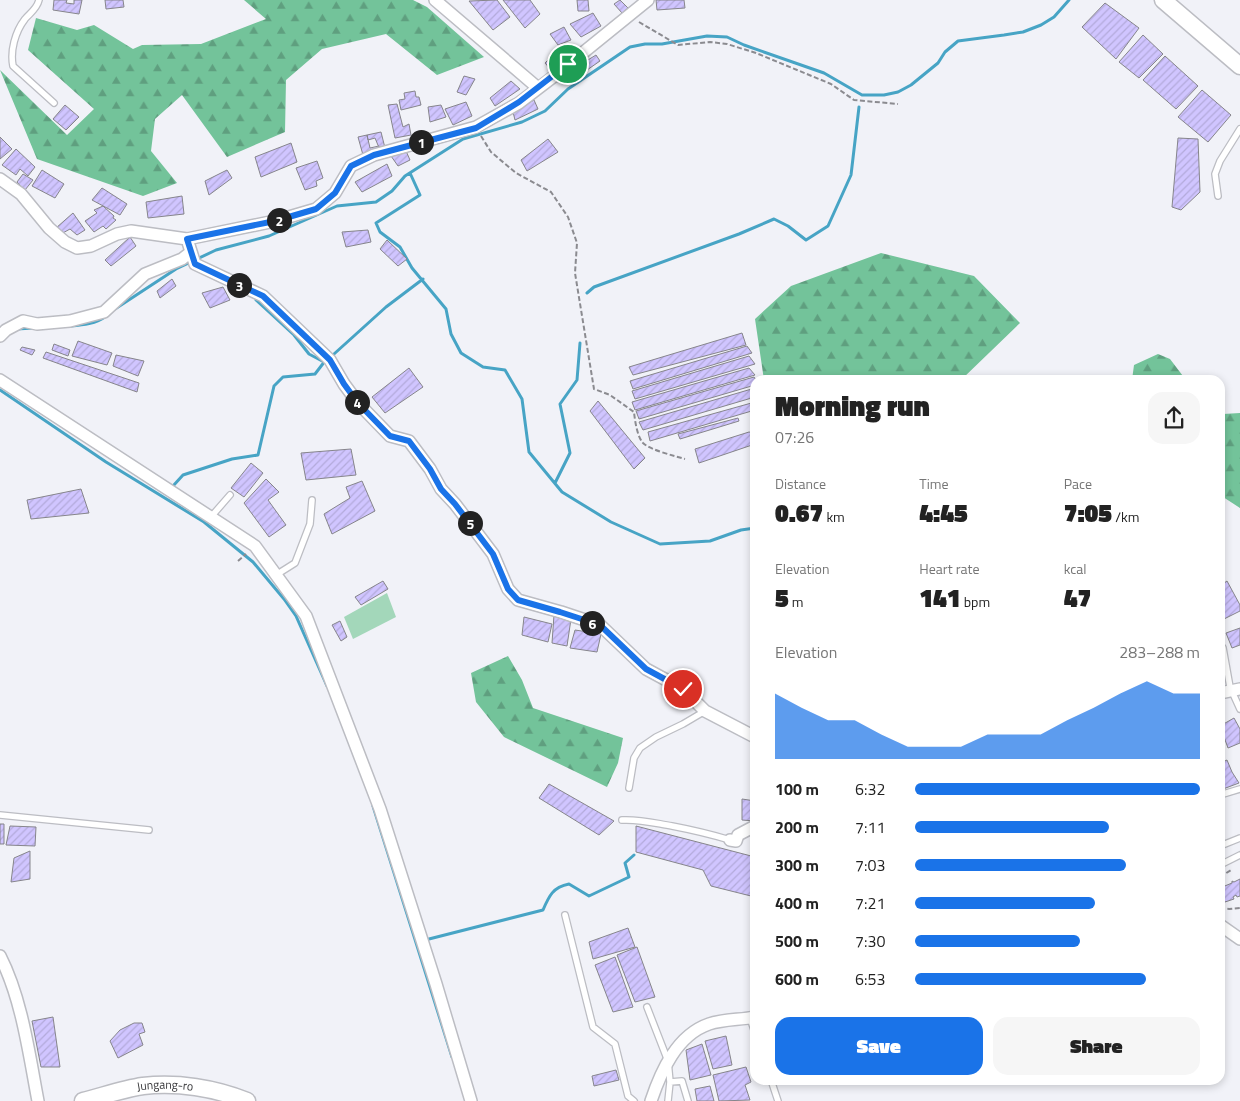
<!DOCTYPE html>
<meta charset="utf-8">
<style>
body{margin:0;font-family:"Titillium Web",sans-serif;background:#f6f6f6;color:#222;height:100vh;display:flex;flex-direction:column;font-size:19px;white-space:nowrap}
*{box-sizing:border-box;margin:0}
p{font-size:16px;color:#767676}
.icon{flex:none;width:28px;height:28px;fill:none;stroke:currentColor;stroke-width:2;stroke-linecap:round;stroke-linejoin:round}
.map{position:relative;flex:1;overflow:hidden}
.drawer{position:absolute;left:750px;top:375px;width:475px;height:710px;display:flex;flex-direction:column;background:#fff;border-radius:15px;box-shadow:0 2px 8px #0003}
.drawer>*{flex:none}
.pin{position:absolute;display:grid;place-items:center;width:42px;height:42px;color:#fff;margin:-21px;border:2px solid #fff;border-radius:50%;box-shadow:0 1px 5px #0007}
.km{position:absolute;width:25px;height:25px;margin:-12px;border-radius:50%;background:#222;color:#fff;font-size:14px;line-height:25px;text-align:center}
.round{display:grid;place-items:center;flex:none;width:52px;height:52px;border-radius:15px;background:#f6f6f6}
.headline{display:flex;align-items:center;justify-content:space-between;height:85px;padding:0 25px}
h1{font-size:28px;font-weight:800;line-height:38px}
.stats{display:grid;grid-template-columns:repeat(3,1fr);gap:8px;height:85px;padding:5px 25px}
.stats div{display:grid;align-content:center}
.stats b{font-size:25px;font-weight:800}
.stats small{font-size:14px;font-weight:400}
.stats p{font-size:14px}
.chart{height:140px;padding:10px 25px}
.chart p{display:flex;justify-content:space-between}
.chart svg{width:100%;height:90px;margin-top:5px;fill:#1a73e8;opacity:.7}
.action{display:flex;gap:10px;margin-top:auto;padding:10px 25px}
.action a{flex:1;height:58px;border-radius:15px;background:#1a73e8;color:#fff;font-size:20px;font-weight:800;line-height:58px;text-align:center}
.action a+a{background:#f6f6f6;color:#222}
ul{padding:0 25px;list-style:none;font-size:16px}
li{display:grid;grid-template-columns:80px 60px 1fr;align-items:center;height:38px}
li i{height:12px;border-radius:6px;background:#1a73e8}
.map>svg:first-child{display:block}
.forest{fill:url(#forest-firs)}
.pitch{fill:#a3d7ba}
.lines{fill:none;stroke-linecap:round;stroke-linejoin:round}
.stream{stroke:#47a4c5;stroke-width:3}
.building{fill:url(#building-hatch);stroke:#86858b}
.lane-casing{stroke:#bcbdc3;stroke-width:8}
.street-casing{stroke:#bcbdc3;stroke-width:14}
.secondary-casing{stroke:#bcbdc3;stroke-width:19}
.path{stroke:#8b8b90;stroke-width:2;stroke-dasharray:5 2.5;stroke-linecap:butt}
.lane{stroke:#fff;stroke-width:5.5}
.street{stroke:#fff;stroke-width:11}
.secondary{stroke:#fff;stroke-width:16}
.route-casing{stroke:#fff;stroke-width:10}
.route{stroke:#1a73e8;stroke-width:6}
.labels{text-anchor:middle;stroke-width:4.5;stroke-linejoin:round;paint-order:stroke}
.street-label{font-size:12px;fill:#37373a;stroke:#fff}
</style>
<div class="map">
<svg width="1240" height="1101" viewBox="0 0 1240 1101">
<defs>
<pattern id="forest-firs" width="22" height="20" patternUnits="userSpaceOnUse" patternTransform="scale(1.25)"><rect width="22" height="20" fill="#73c39a"/><path d="M5 1l3.5 6h-7zM16 11l3.5 6h-7z" fill="#5f9f7f"/></pattern>
<pattern id="building-hatch" width="6" height="6" patternUnits="userSpaceOnUse" patternTransform="scale(1.25)"><rect width="6" height="6" fill="#d0c5ff"/><path d="M-1 1l2-2M0 6l6-6M5 7l2-2" fill="none" stroke="#b3aadb"/></pattern>
</defs>
<rect width="100%" height="100%" fill="#f1f2f8"/>
<path class="forest" d="M244,0H413L427,7L484,57L437,75L386,34L322,49L286,80L285,132L227,157L182,95L155,119L151,151L177,183L143,196L37,159L0,70L67,135L94,109L28,50L36,18L77,30L94,25L133,49L142,45L201,44L266,19Z
M881,253L974,276L1020,323L961,380H764L755,319L791,286Z
M1158,354L1170,359L1186,380H1132L1134,365Z
M1220,412L1223,414L1240,413V508L1220,495Z
M508,656L522,680L533,708L623,738L618,763L607,787L504,737L476,702L471,673Z"/>
<path class="pitch" d="M387,593L396,617L353,639L344,617Z"/>
<g class="lines">
<path class="stream" d="M410,173L420,195L376,223L380,232L400,247L412,268L446,309L451,334L461,353L483,367L505,370L522,399L529,452L562,492L611,522L660,544L710,541L741,530L755,528
M587,293L594,287L739,234L774,219L788,226L806,240L828,226L851,175L859,107
M256,300L294,335L309,354L324,362
M115,309L176,269L216,250L269,236L337,206L376,202L392,191L405,176L463,139L522,122L545,111L568,89L630,47L645,44H662L707,36L727,37L744,45L824,73L862,95H884L898,92L911,85L938,63L945,52L958,41L1004,35L1023,32L1041,25L1054,17L1069,0
M70,326C82,325 96,324 106,316
M17,329L33,328
M334,354L386,307L423,279
M0,390L106,462L204,522L253,562L284,599L296,616L327,686
M555,483L570,453L560,404L577,380L580,343
M173,486L183,475L232,459L258,455L274,386L283,377L315,374L325,361
M373,806L452,1057
M429,939L543,910C549,896 553,887 569,884L589,896L629,877L625,863L634,855"/>
</g>
<path class="building" d="M54,0H67L66,3L74,4V0H82L79,14L53,10Z
M105,0H123L124,7L106,9Z
M497,0L510,17L493,30L469,1Z
M503,0H530L540,14L525,28Z
M577,0H588L589,11H578Z
M620,0L628,8L622,13L614,4Z
M656,0H684L685,8L657,10Z
M1105,3L1139,28L1116,59L1082,27Z
M593,13L601,26L581,37L570,24Z
M564,27L571,40L558,45L550,34Z
M1143,35L1163,54L1139,78L1119,62Z
M555,53L563,63L553,72L545,63Z
M596,55L600,61L587,70L583,63Z
M1165,56L1198,86L1176,109L1143,80Z
M583,63L587,70L579,77L572,68Z
M464,76L475,79L466,95L457,92Z
M511,81L520,89L495,106L490,98Z
M1202,90L1231,115L1208,142L1178,117Z
M415,91L416,97H419L421,105L401,110L399,100L405,99L404,93Z
M534,100L538,109L515,120L513,112Z
M466,102L472,116L453,125L445,109Z
M397,104L403,127L409,124L411,135L395,138L388,105Z
M65,105L79,117L66,130L53,119Z
M441,105L446,117L430,122L428,107Z
M381,132L385,148L380,150L375,138L368,140L367,135Z
M367,135L370,148L379,146L380,150L363,155L358,137Z
M0,137L12,149L0,159Z
M1178,138L1198,139L1200,192L1181,210L1172,207Z
M548,139L558,152L527,171L521,160Z
M291,143L297,162L261,177L255,157Z
M16,149L35,167L28,176L20,169L16,175L2,165Z
M406,151L410,160L398,166L391,156Z
M317,161L323,178L316,181L317,186L305,190L296,168Z
M387,164L392,176L362,192L355,182Z
M42,170L64,184L55,198L32,186Z
M227,170L232,178L209,195L205,181Z
M23,174L33,180L25,190L17,182Z
M102,188L127,204L120,215L92,200Z
M182,196L184,214L148,218L146,202Z
M103,206L114,216L113,218L116,220L106,229L103,226L94,232L85,221L97,213L94,210Z
M73,213L85,230L77,235L70,229L61,234L56,228Z
M368,230L371,242L346,247L342,232Z
M130,237L136,246L111,266L105,260Z
M387,240L407,259L398,266L380,249Z
M172,279L176,286L160,298L157,291Z
M223,287L230,300L210,308L202,293Z
M742,333L746,345L633,375L629,367Z
M78,341L112,353L107,365L72,356Z
M54,344L70,350L68,356L52,350Z
M747,346L752,353L633,389L630,381Z
M22,347L35,350L32,355L20,350Z
M46,352L139,383L137,392L43,358Z
M116,355L144,361L138,376L113,366Z
M749,356L755,364L635,399L632,391Z
M409,368L423,387L385,413L372,397Z
M749,368L755,375L635,410L632,402Z
M754,377L756,380L755,385L639,419L636,411Z
M755,388V397L643,430L639,422Z
M598,401L645,458L634,469L590,411Z
M755,402V410L650,441L648,432Z
M738,418L739,421L680,439L678,434Z
M749,432L755,433V444L699,463L695,449Z
M351,449L356,475L306,480L301,453Z
M251,463L263,473L244,497L231,488Z
M266,479L279,492L268,500L286,525L269,537L244,503Z
M362,481L375,511L332,534L324,514L350,498L346,487Z
M81,489L89,513L31,519L27,500Z
M383,581L388,589L361,605L355,597Z
M1227,581L1240,605V611L1220,621V586Z
M554,615L571,619L567,646L552,643Z
M524,617L552,624L548,642L522,635Z
M340,621L347,637L341,641L332,625Z
M1240,628V645L1232,648L1226,633Z
M575,630L601,634L597,652L570,648Z
M1234,718L1240,729V743L1228,748L1220,726Z
M1227,760L1232,772L1239,783L1223,789L1220,784V763Z
M549,784L614,821L599,835L539,798Z
M742,799L755,801V821L742,820Z
M0,824H4V844H0Z
M10,826L36,827L35,846L6,845Z
M636,826L755,857V897L711,886L703,870L636,852Z
M30,851V879L11,882L14,858Z
M1240,879V896L1237,897L1236,895L1233,897L1234,899L1225,902L1220,888L1232,883V881L1234,882Z
M628,928L635,947L593,959L589,942Z
M637,947L655,997L635,1002L617,955Z
M615,957L633,1007L613,1012L595,965Z
M53,1017L60,1067H41L32,1021Z
M134,1023H142L145,1032L139,1034L143,1045L118,1058L110,1041L120,1030Z
M726,1036L732,1065L713,1069L705,1041Z
M702,1044L711,1075L690,1080L686,1050Z
M746,1067L751,1082L745,1085L750,1100L719,1101L713,1075Z
M616,1070L619,1080L594,1086L592,1076Z
M710,1086L714,1101H697L695,1089Z"/>
<g class="lines">
<defs>
<path id="lane" d="M39,0C37,9 30,13 25,19C15,32 10,51 13,66L54,103
M1218,196L1215,174L1220,161L1240,129
M210,518L230,495
M276,575L295,563L310,524L312,500
M1220,644L1223,648L1230,687L1240,709
M629,788L634,758L640,748L656,737L683,724L705,711
M1220,795L1240,789
M0,815L149,830
M622,820C640,819 654,823 672,826C693,830 710,834 730,840
M1220,846L1240,838
M1220,865L1240,855
M565,915L593,1027L615,1044L628,1096L634,1101
M647,1007L668,1061L670,1082L668,1101
M750,1018L755,1033
M771,1080L778,1101
M670,1082L682,1081L688,1101"/>
<path id="street" d="M435,0L538,88
M0,179L21,194L49,228L65,242L77,248L91,246L117,234L131,231L187,239L275,221L316,209L335,193L351,166L374,155L476,127L519,103L553,77L648,0
M187,239L195,264L263,296L330,360L344,384L358,403L390,436L409,441L430,469L441,489L455,504L493,554L508,589L518,600L561,612L600,625L646,669L683,689L705,711L755,737
M0,336L6,330L23,321L37,324L70,321L104,312L145,274L182,259L191,252
M0,380L255,546L306,616L380,809L436,984L471,1101
M1220,693L1240,689
M730,840L736,841L738,835L755,826
M1220,925L1240,939
M0,956C22,999 29,1054 38,1101
M651,1101C661,1071 677,1035 709,1024C724,1019 740,1020 755,1017"/>
<g id="secondary">
<path d="M1163,0L1240,66"/>
<path id="s1" d="M83,1101C103,1096 123,1089 143,1086C177,1082 215,1088 247,1101"/>
</g>
</defs>
<use href="#lane" class="lane-casing"/>
<use href="#street" class="street-casing"/>
<use href="#secondary" class="secondary-casing"/>
<path class="path" d="M639,22L678,45L710,42L727,44L756,53L831,84L854,100L898,104
M481,136L491,152L516,173L551,192L568,217L577,243L575,273L594,389L610,395L634,412C635,421 637,436 643,443C650,450 675,456 685,459
M238,561L246,554
M1220,877L1231,870
M1220,907L1229,909L1240,908"/>
<use href="#lane" class="lane"/>
<use href="#street" class="street"/>
<use href="#secondary" class="secondary"/>
</g>
<g class="lines">
<defs>
<path id="route" d="M568,64L519,102L476,128L374,155L351,166L335,193L316,209L275,221L187,239L195,264L263,296L330,360L344,384L358,403L390,436L409,441L430,469L441,489L455,504L493,554L508,589L518,600L560,612L600,625L646,669L683,689"/>
</defs>
<use href="#route" class="route-casing"/>
<use href="#route" class="route"/>
</g>
<g class="labels">
<g class="street-label">
<text dy="4" stroke="none"><textPath href="#s1" startOffset="84">Jungang-ro</textPath></text>
</g>
</g>
</svg>
<div class="pin" style="left:568px;top:64px;background:#1e9e55"><svg class="icon" aria-label="arrive" viewBox="0 0 24 24"><path d="M6 21V4h12l-3 4 3 4H6"/></svg></div>
<div class="pin" style="left:683px;top:689px;background:#d93025"><svg class="icon" aria-label="check" viewBox="0 0 24 24"><path d="M5 12l5 5 9-10"/></svg></div>
<b class="km" style="left:421px;top:142px">1</b>
<b class="km" style="left:279px;top:220px">2</b>
<b class="km" style="left:239px;top:285px">3</b>
<b class="km" style="left:357px;top:402px">4</b>
<b class="km" style="left:470px;top:523px">5</b>
<b class="km" style="left:592px;top:623px">6</b>
<section class="drawer">
<div class="headline"><div><h1>Morning run</h1><p>07:26</p></div><a class="round"><svg class="icon" aria-label="share" viewBox="0 0 24 24"><path d="M12 15V3M7 8l5-5 5 5M5 13v7h14v-7"/></svg></a></div>
<div class="stats">
<div><p>Distance</p><b>0.67<small> km</small></b></div>
<div><p>Time</p><b>4:45</b></div>
<div><p>Pace</p><b>7:05<small> /km</small></b></div>
</div>
<div class="stats">
<div><p>Elevation</p><b>5<small> m</small></b></div>
<div><p>Heart rate</p><b>141<small> bpm</small></b></div>
<div><p>kcal</p><b>47</b></div>
</div>
<div class="chart"><p><span>Elevation</span>283–288 m</p>
<svg viewBox="0 0 160 44" preserveAspectRatio="none"><path d="M0 44V12L10 19L20 25L30 25L40 32L50 38L60 38L70 38L80 32L90 32L100 32L110 25L120 19L130 12L140 6L150 12L160 12V44z"/></svg>
</div>
<ul>
<li><b>100 m</b>6:32<i style="width:100%"></i></li>
<li><b>200 m</b>7:11<i style="width:68%"></i></li>
<li><b>300 m</b>7:03<i style="width:74%"></i></li>
<li><b>400 m</b>7:21<i style="width:63%"></i></li>
<li><b>500 m</b>7:30<i style="width:58%"></i></li>
<li><b>600 m</b>6:53<i style="width:81%"></i></li>
</ul>
<div class="action"><a>Save</a><a>Share</a></div>
</section>
</div>
